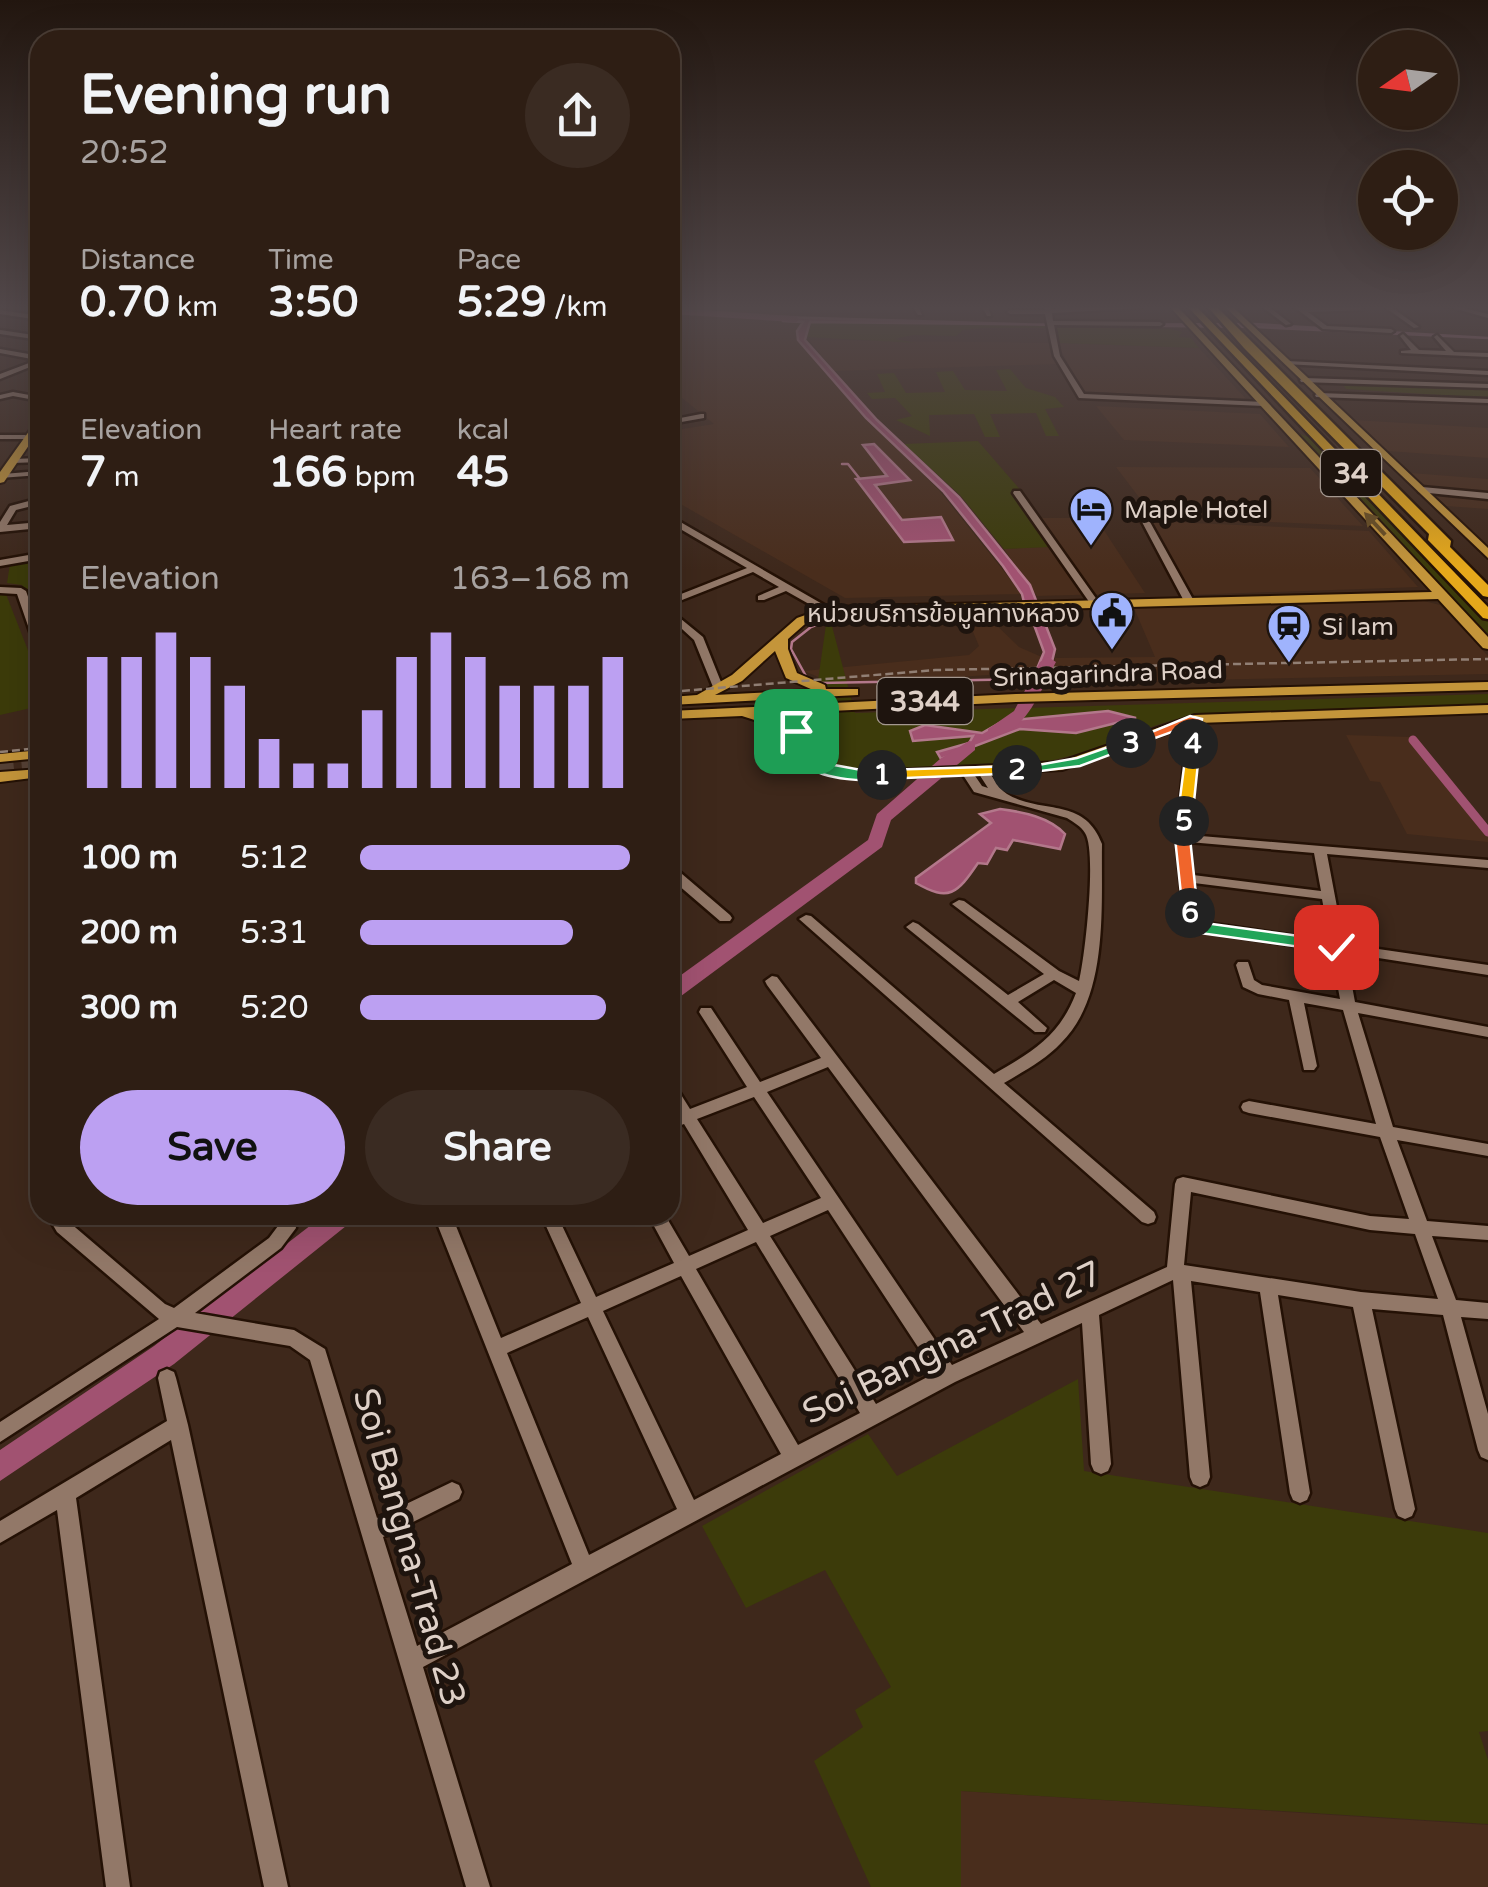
<!DOCTYPE html>
<meta charset="utf-8">
<style>
body{margin:0;font-family:"Varela Round","Noto Sans Thai",sans-serif;background:#3a2b22;color:#f1f3f6;height:100vh;display:flex;flex-direction:column;font-size:38px;white-space:nowrap}
*{box-sizing:border-box;margin:0}
p{font-size:32px;color:#a7a2a0}
.icon{flex:none;width:55px;height:55px;fill:none;stroke:currentColor;stroke-width:2;stroke-linecap:round;stroke-linejoin:round}
.map{position:relative;flex:1;overflow:hidden}
.drawer{position:absolute;left:30px;top:30px;width:650px;height:1195px;display:flex;flex-direction:column;background:#2e1e14;border-radius:30px;box-shadow:0 10px 40px #0002,0 0 0 2px #493c34}
.drawer>*{flex:none}
.needle{width:65px;rotate:256deg}
.buttons{position:absolute;left:1358px;top:30px;display:grid;gap:20px}
.buttons a{display:grid;place-items:center;width:100px;height:100px;border-radius:50%;background:#2e1e14;box-shadow:0 10px 40px #0002,0 0 0 2px #493c34;font-size:50px}
.pin{position:absolute;display:grid;place-items:center;width:85px;height:85px;color:#fff;margin:-42px;border-radius:20px;box-shadow:0 5px 15px #0006}
.km{position:absolute;width:50px;height:50px;margin:-25px;border-radius:50%;background:#222;color:#fff;font-size:28px;line-height:50px;text-align:center}
.round{display:grid;place-items:center;flex:none;width:105px;height:105px;border-radius:52px;background:#3a2b22}
.headline{display:flex;align-items:center;justify-content:space-between;height:170px;padding:0 50px}
h1{font-size:55px;font-weight:800;line-height:75px}
.stats{display:grid;grid-template-columns:repeat(3,1fr);gap:15px;height:170px;padding:10px 50px}
.stats div{display:grid;align-content:center}
.stats b{font-size:42px;font-weight:800}
.stats small{font-size:28px;font-weight:400}
.stats p{font-size:28px}
.chart{height:280px;padding:20px 50px}
.chart p{display:flex;justify-content:space-between}
.chart svg{width:100%;height:180px;margin-top:10px;stroke:#bca0f2;stroke-width:6}
.button{display:flex;gap:20px;margin-top:auto;padding:20px 50px}
.button a{flex:1;height:115px;border-radius:60px;background:#bca0f2;color:#111;font-size:40px;font-weight:800;line-height:115px;text-align:center}
.button a+a{background:#3a2b22;color:#f1f3f6}
ul{padding:0 50px;list-style:none;font-size:32px}
li{display:grid;grid-template-columns:160px 120px 1fr;align-items:center;height:75px}
li i{height:25px;border-radius:12px;background:#bca0f2}
.map>svg:first-child{display:block}
.built{fill:#492d1c}
.green{fill:#3c3b0a}
.water{fill:#a15271;stroke:#b3788b;stroke-width:2.5}
.lines{fill:none;stroke-linecap:round;stroke-linejoin:round}
.stream{stroke:#b3788b;stroke-width:2.5}
.canal-far1{stroke:#a15271;stroke-width:6}
.canal{stroke:#a15271;stroke-width:9}
.river{fill:#a15271;fill-rule:evenodd}
.major-tunnel{stroke:#564135;stroke-width:14;stroke-dasharray:14 8;stroke-linecap:butt}
.minor-casing{stroke:#241105;stroke-width:5}
.major-casing{stroke:#241105;stroke-width:4}
.highway-casing{stroke:#241105;stroke-width:5}
.minor{fill:#927868;fill-rule:evenodd}
.major{fill:#c4953a;fill-rule:evenodd}
.highway{fill:#e6a81b;fill-rule:evenodd}
.rail{stroke:#917f74;stroke-width:2.5;stroke-dasharray:8 4;stroke-linecap:butt}
.oneway{fill:#694e22}
.split-1{fill:#22a559;stroke:#fff;stroke-width:2.5}
.split-2{fill:#f5b400;stroke:#fff;stroke-width:2.5}
.split-3{fill:#22a559;stroke:#fff;stroke-width:2.5}
.split-4{fill:#f0652b;stroke:#fff;stroke-width:2.5}
.split-5{fill:#f5b400;stroke:#fff;stroke-width:2.5}
.split-6{fill:#f0652b;stroke:#fff;stroke-width:2.5}
.split-7{fill:#22a559;stroke:#fff;stroke-width:2.5}
.labels{text-anchor:middle;stroke-width:10;stroke-linejoin:round;paint-order:stroke}
.far-poi-label{font-size:25px;fill:#ded0c7;stroke:#1e140e;text-anchor:start}
.far-street-label{font-size:25px;fill:#ded0c7;stroke:#1e140e}
.shield{fill:#1e140e;stroke:#a49890;stroke-width:2.5}
.shield-label{font-size:28px;font-weight:bold;fill:#ded0c7}
.near-street-label{font-size:35px;fill:#ded0c7;stroke:#1e140e}
</style>
<div class="map">
<svg width="1488" height="1887" viewBox="0 0 1488 1887">
<rect width="100%" height="100%" fill="#3e281b"/>
<path class="built" d="M676,306H776L785,316H780L783,321L802,322L796,331L797,340L866,418L938,489L1022,594L845,598L670,498V431L714,424L670,388V313Z
M809,340L1050,343L1058,364L834,371Z
M1057,343L1199,348L1248,401L1083,391Z
M1096,406L1260,414L1289,447L1124,440Z
M1354,420L1488,428V458L1387,451Z
M1116,467L1310,468L1363,526L1154,517Z
M1411,473L1488,479V509L1446,506Z
M1040,518H1096L1145,593L1037,596L1004,549L1061,546Z
M1149,521L1369,531L1418,587L1189,595Z
M1420,600L1440,605L1488,656V674L1047,683L1055,658L1155,657L1134,608Z
M966,615H986L1019,647L1044,658L1034,672L854,684L830,682L804,671L969,655L979,646Z
M1346,735L1409,737L1488,834V842L1407,834L1380,782L1370,781Z
M961,1791L1488,1825V1887H961Z"/>
<path class="green" d="M829,320L1045,326V328H982L963,330L956,336L913,335L895,339L916,343L807,337L812,322Z
M1052,327L1171,329L1182,332L1179,337L1191,338L1199,348L1057,343Z
M1010,369L1026,388L1055,397L1064,407L1045,409L1059,436H1046L1036,413L990,414L1000,437H985L974,414L929,415L930,436L896,420L912,416L895,398L872,399L867,393L885,392L877,374L894,373L906,393L945,392L936,372L953,371L965,390L1007,391L996,370Z
M1342,383L1488,388V398L1346,389Z
M1295,432L1314,439L1488,617V640Z
M978,441L1022,492L1014,493L1050,547L1004,549L961,496L904,444Z
M40,558V612L34,614L22,585L7,583L10,564Z
M4,589L40,681V706L0,715V590Z
M828,611L855,713L1488,694V705L1189,716C1144,726 1102,749 1058,759C990,774 912,772 842,769C823,762 785,746 812,722Z
M1078,1379L1084,1471L1488,1533V1731L1479,1732L1488,1760V1824L961,1791V1887H871L814,1761L863,1727L855,1710L891,1687L825,1570L746,1608L702,1526L868,1434L897,1476Z"/>
<path class="water" d="M780,317L1052,325L1254,324L1488,338L1256,327L810,322L805,340L877,420L959,497L1030,585L1055,649L1047,683H1031L1044,652L1033,622L1027,615L1022,594L1003,566L943,491L866,418L798,340L797,331L803,322L783,321Z
M874,444L910,480L875,485L902,520L941,517L953,540L904,542L856,479L887,476L863,445Z
M1108,711L1136,718L1076,733L1020,729L941,759L937,752L969,743L973,736L913,741L910,731L925,725L982,733L1003,721Z
M1000,809C1023,812 1049,817 1065,834L1060,849L1013,840L1007,850L996,848L987,864L978,863C957,894 949,902 916,883V878L991,823L980,814Z"/>
<g class="lines">
<path class="stream" d="M842,464H848L860,479
M807,678L791,649L792,642L811,627L834,618L1064,612
M820,683L1035,679"/>
<path class="canal-far1" d="M670,311L795,319"/>
<path class="canal" d="M1413,740L1488,832"/>
<path class="river" d="M1048,657L1056,662C1042,687 1024,740 988,735V729L1014,711L1040,662Z
M969,741L975,742V750L891,820L882,847L677,999L670,1001V983L868,840L877,814L940,759Z
M324,1215H354L351,1222L174,1364L0,1481V1450L154,1346Z"/>
<path class="major-tunnel" d="M0,770L40,766"/>
<defs>
<path id="minor" d="M912,306H918L922,315H918Z
M982,306H988L991,316H987Z
M1044,306H1050L1051,309L1144,306L1141,308L1052,313L1053,321L1160,322L1163,324L1160,326L1054,325L1060,356L1084,394L1264,402L1268,404L1264,406L1079,398L1054,356L1045,314H1010L1007,312L1010,310H1045Z
M1261,306H1268L1291,324L1286,325Z
M1293,306L1303,308L1361,307L1363,310L1308,312L1327,326L1391,329L1394,331L1391,333L1323,329Z
M1383,306H1390L1419,327L1414,328Z
M1446,306H1455L1488,314V318Z
M0,310L40,316V320L0,314Z
M0,330L40,336V340L0,334Z
M1403,334L1419,350L1446,351L1434,337L1437,335L1454,352L1488,353V357L1401,353V351L1411,350L1400,336Z
M0,349L40,356V363L0,379V374L37,360L0,353Z
M1287,361L1488,371V375L1285,364Z
M1304,378L1488,384V388L1301,382L1300,380Z
M13,392L40,397V401L13,396L0,399V395Z
M1319,393L1488,399V403L1316,397L1315,395Z
M701,414H704V418L670,424V420Z
M0,435H25L29,437L25,439H0Z
M40,458V462L13,463L9,461L13,459Z
M40,471V475L0,478V474H3Z
M1422,487L1488,493V499L1419,492L1418,490Z
M1014,491H1020L1100,604L1098,606H1092L1013,493Z
M40,498V504L16,510L7,525L40,522V528L0,532V522L10,506Z
M670,516L831,609L833,611L825,613L786,591L764,600H758V596L779,587L753,572L677,602H671V598L747,568L670,523Z
M1146,519L1150,522L1194,601L1192,603L1184,601L1142,522Z
M40,553V559L0,566V560Z
M0,587L21,588L26,591L40,631V649L35,646L17,594L0,593Z
M670,610L703,637L723,687L722,689H714L713,687L694,640L670,618Z
M1195,716L1201,719L1189,835L1488,860V868L1327,854L1344,944L1488,965V975L1346,953L1355,1002L1488,1027V1037L1358,1013L1393,1127L1488,1144V1156L1397,1140L1427,1221L1488,1226V1240L1432,1236L1456,1300L1488,1303V1319L1461,1317L1488,1414V1460L1481,1457L1478,1450L1443,1315L1372,1309L1415,1509L1412,1516L1405,1519L1398,1516L1395,1509L1353,1307L1278,1295L1310,1493L1307,1500L1300,1503L1293,1500L1290,1493L1260,1292L1191,1281L1210,1477L1207,1484L1200,1487L1193,1484L1190,1477L1173,1280L1099,1315L1111,1464L1108,1471L1101,1474L1094,1471L1091,1464L1082,1323L955,1382L423,1667L490,1887H466L310,1360L290,1346L177,1327L0,1442V1422L159,1319L57,1232L47,1215H64L69,1222L165,1304L174,1308L269,1238L278,1226V1215H294L296,1228L281,1248L195,1313L294,1330L325,1349L377,1518L452,1482L459,1485L462,1492L459,1499L383,1537L417,1646L572,1564L438,1226L439,1215H455L456,1226L501,1338L581,1303L541,1215H557L596,1297L674,1263L648,1215H665L689,1256L748,1230L684,1124L670,1129V1116L677,1114L670,1102V1083L675,1085L690,1109L747,1087L699,1012L701,1008H711L760,1082L821,1058L767,985L765,981L772,976L777,977L1041,1324L1167,1267L1175,1184L1177,1179L1183,1177L1370,1216L1409,1219L1380,1137L1249,1113L1243,1111L1241,1107L1243,1103L1249,1101L1376,1124L1343,1010L1304,1003L1317,1066L1314,1070H1304L1289,1000L1258,994L1243,987L1236,965L1238,962H1248L1254,980L1262,985L1340,999L1331,951L1196,931L1191,929L1184,919L1176,838L1189,719ZM1189,842L1314,853L1321,891L1193,875ZM1194,883L1322,899L1330,941L1200,922L1198,918ZM828,1067L1024,1332L952,1365L767,1092ZM754,1097L821,1198L763,1223L697,1119ZM1191,1192L1370,1230L1415,1234L1438,1299L1361,1292L1184,1265ZM828,1210L935,1373L876,1404L770,1236ZM756,1242L860,1413L798,1445L696,1269ZM681,1276L781,1454L694,1500L603,1311ZM588,1317L677,1509L589,1555L507,1353Z
M983,767L987,769C993,777 998,788 1007,794C1042,815 1084,796 1102,844C1101,906 1109,996 1061,1043C1045,1060 1024,1071 1004,1083L1154,1212L1156,1217L1154,1222L1148,1224L1142,1222L799,919L806,915L811,916L994,1074C1033,1051 1059,1037 1076,993L1054,980L1018,1002L1047,1028L1045,1032H1035L906,927L913,922L918,924L1008,995L1044,974L952,904L959,900L964,901L1059,971L1079,981C1085,957 1097,851 1085,833C1081,826 1073,822 1067,818L974,792L961,772L967,768L971,770L982,786L988,788L977,771Z
M670,867L675,868L730,915L732,918L730,921H720L670,878Z
M167,1369L174,1372L176,1378L188,1425L288,1887H264L171,1440L76,1498L130,1887H106L57,1510L0,1543V1521L167,1421L158,1378L160,1372Z"/>
<path id="major" d="M1169,306H1177L1446,592L1488,637V649L1483,648L1438,599L830,615L805,624L788,639V649L797,673L825,685L826,689H858V695L670,705V697L697,695L732,675L797,618L828,607L1432,592ZM775,651L786,678L813,690L715,695L742,681Z
M1224,306H1232L1488,548V558Z
M40,419V429L4,482L0,483V472L37,420Z
M1488,682V690L1016,702L831,711L809,725L803,745L818,762L837,768L870,771L1060,762L1195,715L1488,705V713L1197,723L1062,770L870,779L836,776L808,768L770,725L742,716L670,719V711L1016,694ZM807,712L791,732L780,719L764,715Z
M40,750V758L0,762V754Z
M40,769V777L0,782V772Z"/>
<path id="highway" d="M1187,306H1196L1488,607V619L1483,618Z
M1207,306H1216L1451,541L1450,547L1488,585V597L1483,596L1428,540L1429,534L1244,348Z"/>
</defs>
<use href="#minor" class="minor-casing"/>
<use href="#major" class="major-casing"/>
<use href="#highway" class="highway-casing"/>
<use href="#minor" class="minor"/>
<use href="#major" class="major"/>
<use href="#highway" class="highway"/>
<path class="rail" d="M670,692L935,670L1488,659
M0,752L40,748"/>
</g>
<defs><path id="oneway-solid" d="M-6-.8H1V-3.2L6.5 0L1 3.2V.8H-6Z" transform="scale(2.5)"/></defs>
<use class="oneway" href="#oneway-solid" transform="translate(1375 524) rotate(-133)"/>
<linearGradient id="sky" x2="0" y2="1"><stop stop-color="#22160f"/><stop offset="0.54" stop-color="#52484a"/><stop offset="1" stop-color="#52484a" stop-opacity="0"/></linearGradient>
<rect width="1488" height="570" fill="url(#sky)"/>
<path class="split-1" d="M792,728H801L803,746L818,762L889,775C871,785 823,779 807,766C800,761 795,752 789,746Z"/>
<path class="split-2" d="M1017,766L1024,770L1022,773L882,779L875,775L882,770Z"/>
<path class="split-3" d="M1131,739L1138,743L1136,745L1080,766L1017,774L1010,770L1077,758Z"/>
<path class="split-4" d="M1190,716L1202,719L1198,746L1187,744L1188,726L1136,745L1125,743Z"/>
<path class="split-5" d="M1193,740L1200,744L1192,821L1184,825L1177,821L1187,744Z"/>
<path class="split-6" d="M1179,817L1192,821L1190,838L1198,913L1190,919L1183,913L1175,838Z"/>
<path class="split-7" d="M1190,908L1205,923L1336,941L1344,947L1336,952L1200,933L1195,932L1183,913Z"/>
<defs>
<symbol id="hotel-pin" viewBox="-11 -11 22 30"><path d="M0 17L-7.5 6A9.5 9.5 0 1 1 7.5 6Z" fill="#9fb3fd" stroke="#1e140e"/><path d="M-6-4.5h1.5V1H6V5H4.5V3h-9V5H-6ZM-4 0a1.8 1.8 0 1 1 3.6 0ZM.5 0V-2.5h3Q6-2.5 6 0Z" fill="#111"/></symbol>
<symbol id="civic-pin" viewBox="-11 -11 22 30"><path d="M0 17L-7.5 6A9.5 9.5 0 1 1 7.5 6Z" fill="#9fb3fd" stroke="#1e140e"/><path d="M-.6-6.5H3V-4.5H.6V-3L4-1V1h2V6H-6V1h2V-1L-.6-3ZM-1.2 2.5V6h2.4V2.5Z" fill="#111"/></symbol>
<symbol id="station-pin" viewBox="-11 -11 22 30"><path d="M0 17L-7.5 6A9.5 9.5 0 1 1 7.5 6Z" fill="#9fb3fd" stroke="#1e140e"/><path d="M-3-6H3Q5-6 5-4V2Q5 4 3 4L4.5 6H3L1.5 4h-3L-3 6H-4.5L-3 4Q-5 4-5 2V-4Q-5-6-3-6ZM-3.5-4v3h7v-3ZM-3.5 1v1.5H-2V1ZM2 1v1.5H3.5V1Z" fill="#111"/></symbol>
</defs>
<g fill-rule="evenodd">
<use href="#hotel-pin" x="1066" y="484" width="50" height="68"/>
<use href="#civic-pin" x="1087" y="588" width="50" height="68"/>
<use href="#station-pin" x="1264" y="601" width="50" height="68"/>
</g>
<g class="labels">
<g class="far-poi-label">
<text x="1124" y="518">Maple Hotel</text>
<text x="1080" y="622" text-anchor="end">หน่วยบริการข้อมูลทางหลวง</text>
<text x="1322" y="635">Si Iam</text>
</g>
<g class="far-street-label">
<text transform="translate(1108 673) rotate(-2)" y="9">Srinagarindra Road</text>
</g>
<g class="shield">
<rect x="1321" y="450" width="60" height="46" rx="8"/>
<rect x="877.5" y="678" width="95" height="46" rx="8"/>
</g>
<g class="shield-label">
<text x="1351" y="483">34</text>
<text x="925" y="711">3344</text>
</g>
<g class="near-street-label">
<text transform="translate(952 1342) rotate(-26)" y="12">Soi Bangna-Trad 27</text>
<text transform="translate(410 1547) rotate(74)" y="12">Soi Bangna-Trad 23</text>
</g>
</g>
</svg>
<div class="buttons">
<a><svg class="needle" viewBox="-14 -14 28 28"><path d="M0-13l5 13h-10z" fill="#e53935"/><path d="M0 13l5-13h-10z" fill="#a7a2a0"/></svg></a>
<a><svg class="icon" aria-label="locate" viewBox="0 0 24 24"><circle cx="12" cy="12" r="6"/><path d="M12 2v4M12 18v4M2 12h4M18 12h4"/></svg></a>
</div>
<div class="pin" style="left:796px;top:731px;background:#1e9e55"><svg class="icon" aria-label="arrive" viewBox="0 0 24 24"><path d="M6 21V4h12l-3 4 3 4H6"/></svg></div>
<div class="pin" style="left:1336px;top:947px;background:#d93025"><svg class="icon" aria-label="check" viewBox="0 0 24 24"><path d="M5 12l5 5 9-10"/></svg></div>
<b class="km" style="left:882px;top:775px">1</b>
<b class="km" style="left:1017px;top:770px">2</b>
<b class="km" style="left:1131px;top:743px">3</b>
<b class="km" style="left:1193px;top:744px">4</b>
<b class="km" style="left:1184px;top:821px">5</b>
<b class="km" style="left:1190px;top:913px">6</b>
<section class="drawer">
<div class="headline"><div><h1>Evening run</h1><p>20:52</p></div><a class="round"><svg class="icon" aria-label="share" viewBox="0 0 24 24"><path d="M12 15V3M7 8l5-5 5 5M5 13v7h14v-7"/></svg></a></div>
<div class="stats">
<div><p>Distance</p><b>0.70<small> km</small></b></div>
<div><p>Time</p><b>3:50</b></div>
<div><p>Pace</p><b>5:29<small> /km</small></b></div>
</div>
<div class="stats">
<div><p>Elevation</p><b>7<small> m</small></b></div>
<div><p>Heart rate</p><b>166<small> bpm</small></b></div>
<div><p>kcal</p><b>45</b></div>
</div>
<div class="chart"><p><span>Elevation</span>163–168 m</p>
<svg viewBox="0 0 160 44" preserveAspectRatio="none"><path d="M5 44V12M15 44V12M25 44V6M35 44V12M45 44V19M55 44V32M65 44V38M75 44V38M85 44V25M95 44V12M105 44V6M115 44V12M125 44V19M135 44V19M145 44V19M155 44V12"/></svg>
</div>
<ul>
<li><b>100 m</b>5:12<i style="width:100%"></i></li>
<li><b>200 m</b>5:31<i style="width:79%"></i></li>
<li><b>300 m</b>5:20<i style="width:91%"></i></li>
</ul>
<div class="button"><a>Save</a><a>Share</a></div>
</section>
</div>
